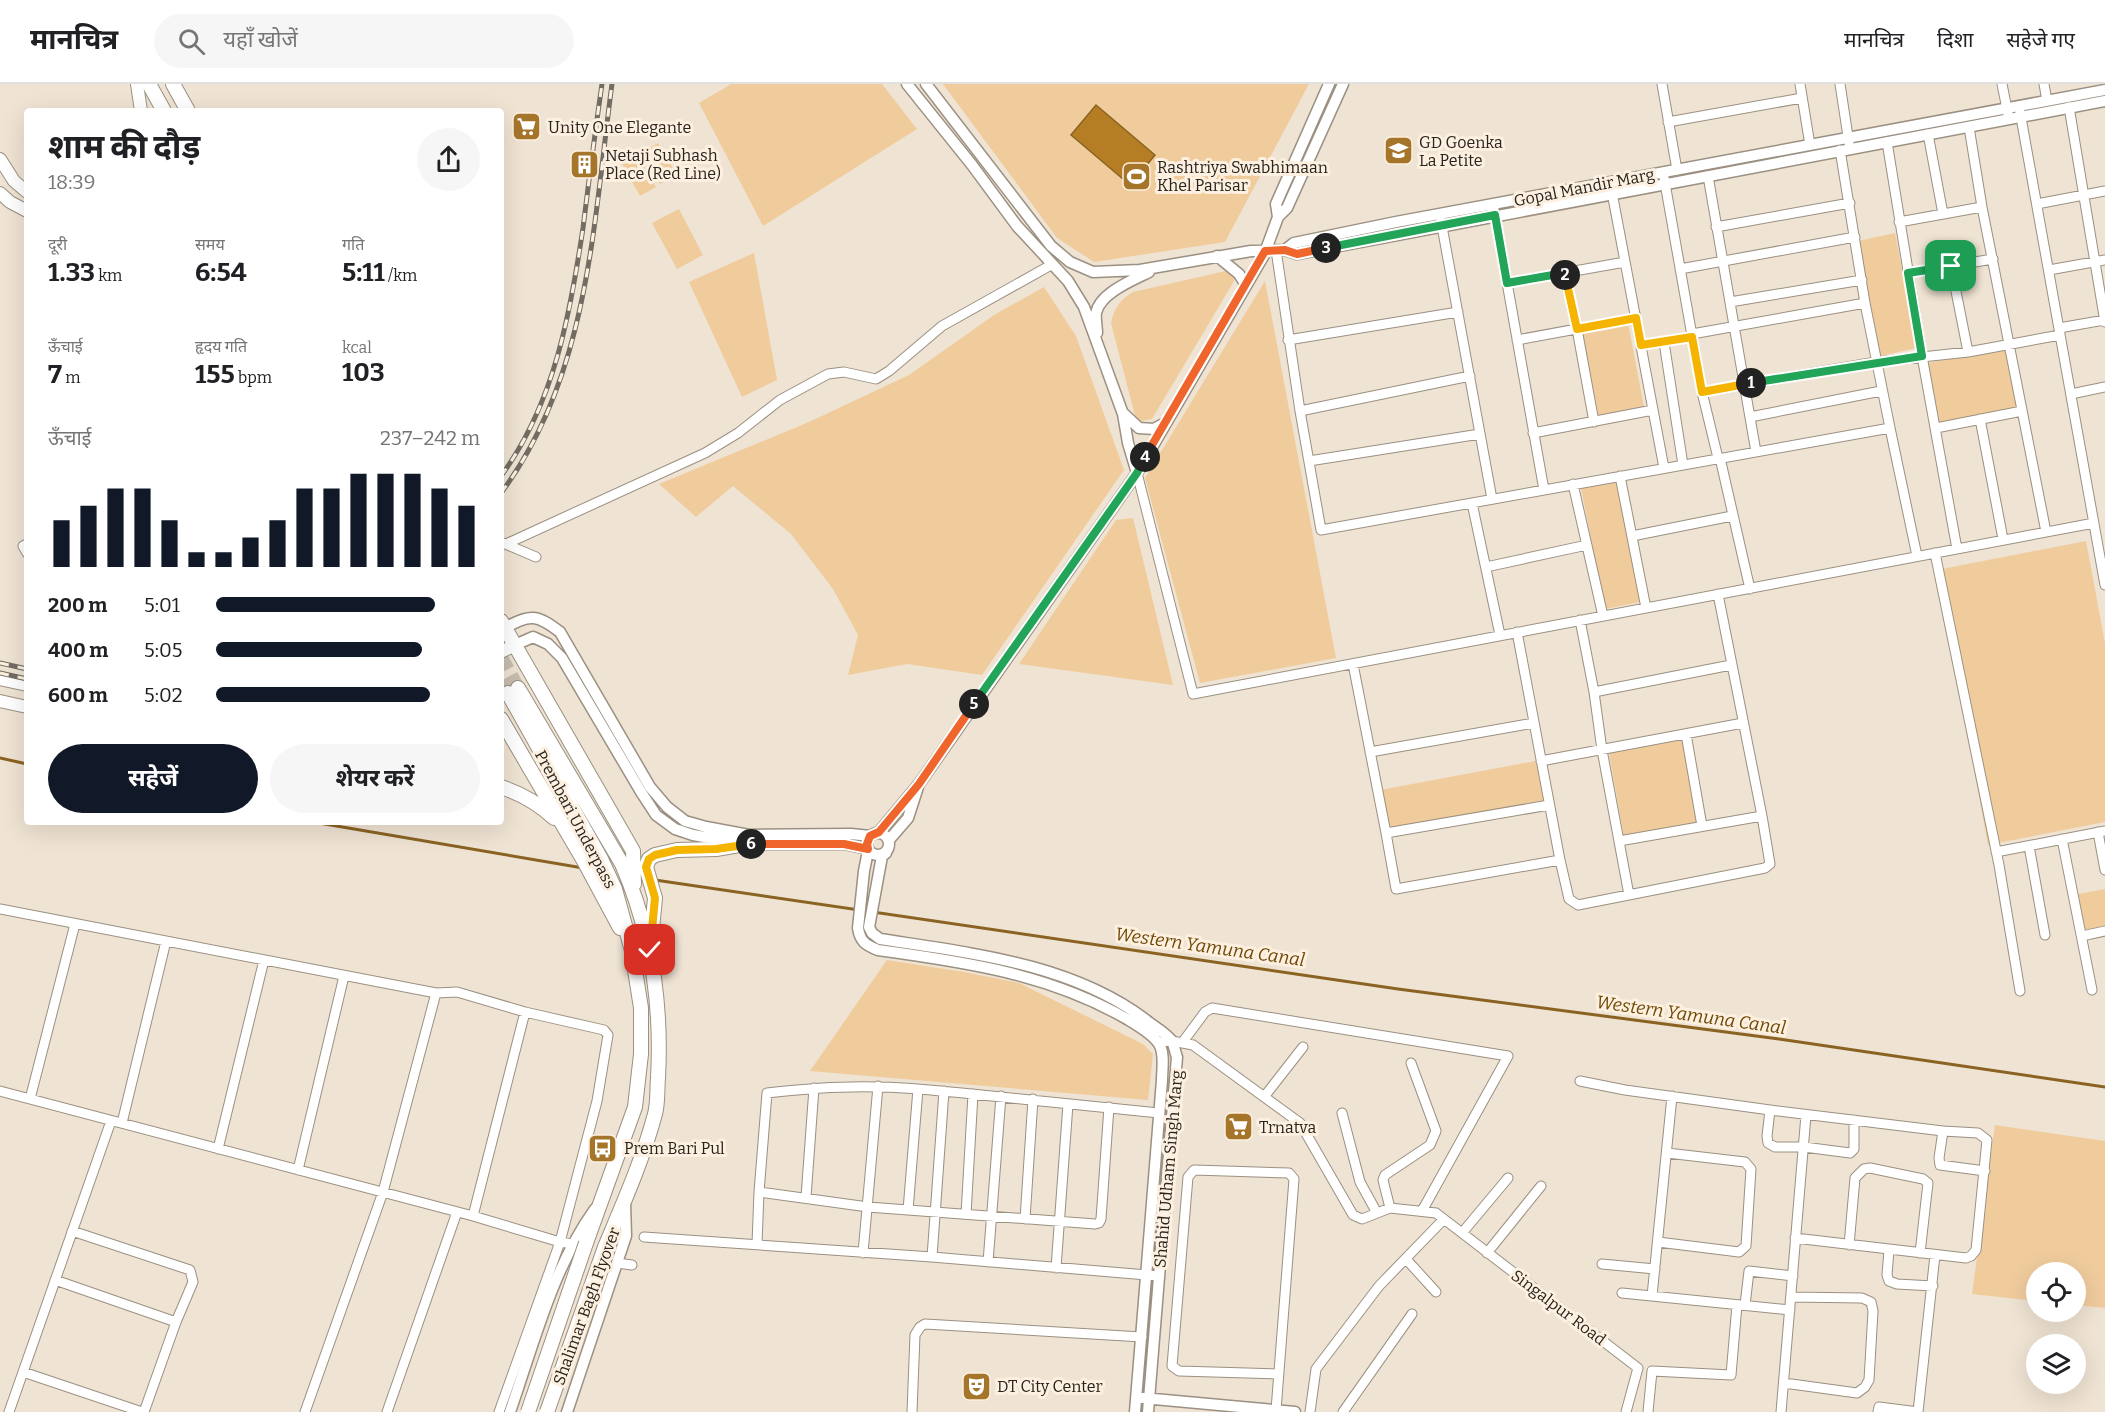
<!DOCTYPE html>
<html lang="hi">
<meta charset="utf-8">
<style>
body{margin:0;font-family:Bitter,"Noto Sans Devanagari",serif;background:#f6f6f6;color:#202124;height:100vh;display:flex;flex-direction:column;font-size:22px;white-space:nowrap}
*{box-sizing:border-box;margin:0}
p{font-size:20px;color:#757577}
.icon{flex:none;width:33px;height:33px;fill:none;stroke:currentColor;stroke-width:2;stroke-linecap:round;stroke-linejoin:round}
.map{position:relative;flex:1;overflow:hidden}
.drawer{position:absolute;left:24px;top:24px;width:480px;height:717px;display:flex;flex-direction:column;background:#fff;border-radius:6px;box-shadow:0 6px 24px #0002}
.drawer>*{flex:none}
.tools{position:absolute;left:2026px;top:1178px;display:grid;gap:12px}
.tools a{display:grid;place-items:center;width:60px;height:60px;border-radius:50%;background:#fff;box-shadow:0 6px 24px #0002;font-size:30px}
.pin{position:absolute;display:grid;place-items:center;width:51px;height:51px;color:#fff;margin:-26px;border-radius:12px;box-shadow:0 3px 9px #0006}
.km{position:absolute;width:30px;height:30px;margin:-15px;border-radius:50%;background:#222;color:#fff;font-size:16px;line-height:30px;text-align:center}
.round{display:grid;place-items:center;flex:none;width:63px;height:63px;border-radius:32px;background:#f6f6f6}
.head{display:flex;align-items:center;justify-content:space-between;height:102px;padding:0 24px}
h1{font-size:33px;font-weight:700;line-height:45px}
.figures{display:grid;grid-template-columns:repeat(3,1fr);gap:9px;height:102px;padding:6px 24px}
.figures div{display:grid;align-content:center}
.figures b{font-size:26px;font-weight:700}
.figures small{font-size:16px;font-weight:400}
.figures p{font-size:16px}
.chart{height:168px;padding:12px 24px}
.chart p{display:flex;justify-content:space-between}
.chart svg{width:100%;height:108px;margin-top:6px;stroke:#111827;stroke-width:6}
.action{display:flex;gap:12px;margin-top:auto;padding:12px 24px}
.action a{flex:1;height:69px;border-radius:36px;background:#111827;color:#fff;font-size:24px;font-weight:700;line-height:69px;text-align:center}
.action a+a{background:#f6f6f6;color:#202124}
ul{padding:0 24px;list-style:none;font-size:20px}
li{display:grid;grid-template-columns:96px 72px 1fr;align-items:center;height:45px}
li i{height:15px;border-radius:8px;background:#111827}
header{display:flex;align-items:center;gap:36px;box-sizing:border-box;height:84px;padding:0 30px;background:#fff;border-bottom:2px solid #e0e0e0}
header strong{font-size:28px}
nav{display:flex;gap:33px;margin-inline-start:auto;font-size:21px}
.search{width:420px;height:54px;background:#f6f6f6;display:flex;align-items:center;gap:15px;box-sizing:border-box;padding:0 21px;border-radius:33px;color:#757577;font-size:22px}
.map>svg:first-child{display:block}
.green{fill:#f0cc9d}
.water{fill:#b57e25;stroke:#8a6323;stroke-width:1.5}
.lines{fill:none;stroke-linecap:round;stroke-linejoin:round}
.stream{stroke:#8a6323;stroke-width:3}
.primary-tunnel{stroke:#c7bdaf;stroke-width:14;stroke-dasharray:14 7;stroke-linecap:butt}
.minor-casing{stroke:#9b9081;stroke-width:11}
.tertiary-casing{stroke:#9b9081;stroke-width:13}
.secondary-casing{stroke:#9b9081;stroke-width:14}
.primary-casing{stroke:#9b9081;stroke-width:16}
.minor{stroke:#fff;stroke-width:9}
.tertiary{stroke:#fff;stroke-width:10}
.secondary{stroke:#fff;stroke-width:12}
.primary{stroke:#fff;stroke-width:14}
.rail-casing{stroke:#736c62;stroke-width:5}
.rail{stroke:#fdf0e0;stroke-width:3;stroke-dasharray:9;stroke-linecap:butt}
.primary-bridge-casing{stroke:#9b9081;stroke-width:16;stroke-linecap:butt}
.primary-bridge{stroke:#fff;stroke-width:14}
.split-1-casing{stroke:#fff;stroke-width:12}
.split-2-casing{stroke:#fff;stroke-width:12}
.split-3-casing{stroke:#fff;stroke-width:12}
.split-4-casing{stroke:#fff;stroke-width:12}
.split-5-casing{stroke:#fff;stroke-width:12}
.split-6-casing{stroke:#fff;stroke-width:12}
.split-7-casing{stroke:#fff;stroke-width:12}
.split-1{stroke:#22a559;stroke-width:8}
.split-2{stroke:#f5b400;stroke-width:8}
.split-3{stroke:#22a559;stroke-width:8}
.split-4{stroke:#f0652b;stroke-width:8}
.split-5{stroke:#22a559;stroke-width:8}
.split-6{stroke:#f0652b;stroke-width:8}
.split-7{stroke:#f5b400;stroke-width:8}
.labels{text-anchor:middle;stroke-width:6;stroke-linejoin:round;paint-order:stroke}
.poi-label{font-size:16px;fill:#27231d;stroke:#fdf0e0;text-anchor:start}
.street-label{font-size:16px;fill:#27231d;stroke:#fdf0e0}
.water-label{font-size:18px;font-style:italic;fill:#6e4803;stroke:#fdf0e0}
</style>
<header>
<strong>मानचित्र</strong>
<div class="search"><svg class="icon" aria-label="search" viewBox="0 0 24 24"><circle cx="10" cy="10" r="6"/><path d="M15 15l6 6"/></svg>यहाँ खोजें</div>
<nav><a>मानचित्र</a><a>दिशा</a><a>सहेजे गए</a></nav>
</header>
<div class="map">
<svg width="2105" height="1328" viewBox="0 0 2105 1328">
<rect width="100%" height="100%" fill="#efe3d3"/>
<path class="green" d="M731,0H882L917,45L763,142L699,19Z
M943,0H1309L1225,158L1094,178L1057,154Z
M658,59L677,91L660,100L642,69Z
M638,71L656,103L640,112L622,80Z
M679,125L703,171L677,185L652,139Z
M1895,149L1917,264L1880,272L1858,157Z
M754,169L777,296L742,313L689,198Z
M1230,186L1236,191L1233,199L1152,335L1141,337L1135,332L1111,239C1114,224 1120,216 1133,208Z
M1265,197L1336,574L1200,599L1145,394Z
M1044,203L1076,252L1124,386L982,591L907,580L848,591L858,551L833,505L791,450L733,402L696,433L659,400L809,338L909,291L994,231Z
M1628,239L1644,323L1599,333L1582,249Z
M2006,264L2017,325L1940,340L1928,279Z
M1617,397L1640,518L1605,525L1581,404Z
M1133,434L1173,601L1019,580L1116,436Z
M2086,457L2105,559V738L1988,761L1937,486Z
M1682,656L1697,739L1624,753L1609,669Z
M1536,677L1544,717L1388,747L1380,706Z
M2105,805V842L2085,846L2078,810Z
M887,876L964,888L1019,899L1143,960L1153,970L1148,1016L810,987Z
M1995,1041L2105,1057V1224L2076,1221V1188H2037V1217L1972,1210Z"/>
<path class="water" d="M1096,21L1155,71L1130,101L1071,51Z"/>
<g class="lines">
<path class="stream" d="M0,674L27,680
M313,738L583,784
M655,796L1398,905L1779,955L2105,1003"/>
<path class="primary-tunnel" d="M501,573L518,604
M501,597L508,609"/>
<defs>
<path id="minor" d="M1662,0L1677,86
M1800,0L1810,61
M1840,0L1849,59
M2002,0L2008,30
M2044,0L2047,17
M2069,23L2105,238
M2020,28L2105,501
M1668,38L1802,14
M1969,43L1982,123L2046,448
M1928,50L1943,130
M1887,58L1922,272L1957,465
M1840,66L1865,219L1890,344
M1663,88L1702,308L1718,374
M1708,92L1756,368
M1610,98L1664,384
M1493,120L1544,406
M2037,120L2105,107
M1441,137L1492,415
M1899,138L1982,123
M1716,143L1850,119
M1276,166L1300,327L1321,446L1890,344L1917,472
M1951,182L1968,268
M1680,185L1855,153
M2049,186L2105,176
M1564,189L1577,245L1594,338
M1908,189L1993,175
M1507,199L1625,178
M1730,218L1862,196
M2059,244L2105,236
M1692,250L1865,219
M1288,256L1458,228
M1517,256L1636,234
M1664,258L1683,381
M1641,261L1692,253
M1702,308L1876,278L1968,268L2060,251
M2071,310L2105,303
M1300,327L1470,292
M1750,333L1881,307
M1980,335L2003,455
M1936,344L2022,327
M1533,349L1653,326
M1720,374L1750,505
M1309,377L1480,350
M1137,389L1193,610L2094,439
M1620,392L1646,524
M1573,400L1603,532
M1472,419L1500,551
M1632,452L1732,432
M503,459L536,473
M27,460L23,462L27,469
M506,460L705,369L738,349L780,316L828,290L844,288L876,295L889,287L942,242L1051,181
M1935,469L1999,781L2020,907
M1486,483L1587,461
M1580,536L1594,608L1602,666L1629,811
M1517,548L1560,776L1569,815L1578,821L1765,784L1770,780L1762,732L1718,510
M1353,580L1386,749
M1594,608L1731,581
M1686,650L1702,742
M1370,668L1534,639
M1541,677L1743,639
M1549,721L1386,749L1396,805L1560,776
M2098,748L2105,786
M2062,755L2092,906
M1619,757L1762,732
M2029,762L2045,851
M1996,768L2105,747
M0,825L436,909L383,1108L305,1328
M2082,852L2105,847
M436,909L457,908L525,928
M1159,958L1172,957L1193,961L1300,1039L1353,1131L1362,1135L1390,1124L1436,1129L1638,1284L1626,1328
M1182,959L1205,928L1212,924L1508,972L1422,1127
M1580,997L1625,1006L1770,1026L1943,1047L1978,1049L1987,1056L1976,1166L1971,1172L1966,1174L1795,1154
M0,1007L473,1132L560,1158L573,1160
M1264,1013L1303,963
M30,1015L75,840
M1109,1023L1101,1135L1099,1139L1095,1140L868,1123L759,1108L767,1009C803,1005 840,1002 876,1003C908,1003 940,1007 972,1010C1035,1016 1097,1023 1159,1029
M1770,1026L1767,1052L1768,1059L1775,1063H1804L1850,1069L1854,1065V1036
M1342,1029L1360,1098L1377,1129
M122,1039L166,857
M1943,1047L1939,1074L1940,1081L1985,1087
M218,1065L264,876
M298,1086L344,892
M806,1113L814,1004
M1390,1124L1383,1096L1385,1091L1430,1061L1436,1047L1411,979
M908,1126L918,1005
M966,1130L973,1010
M473,1132L525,928L604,946L608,951L597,1017L560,1158L499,1328
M1025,1135L1033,1015
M72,1147L190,1186L193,1198L176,1238L144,1328
M1462,1149L1508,1094
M644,1153L932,1173L1159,1192
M1658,1158L1739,1168L1746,1162L1751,1085L1745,1078L1667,1069
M757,1160L759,1108
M1849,1161L1855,1094L1864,1085L1870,1084L1923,1095L1928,1099L1920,1169
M1889,1166L1887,1191L1889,1197L1897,1200L1933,1202
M863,1169L878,1002
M1487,1169L1541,1102
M932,1173L944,1007
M1406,1175L1436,1208
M988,1178L1001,1012
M617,1179L632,1181
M1602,1180L1655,1185
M1056,1184L1068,1020
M55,1196L176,1238
M1622,1209L1790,1226
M1652,1212L1672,1012
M1745,1221L1749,1187L1793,1192
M23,1288L142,1328
M1784,1299L1857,1309L1865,1303L1869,1296L1873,1227L1871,1218L1862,1214L1791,1213
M1276,1326L1294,1095L1289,1089L1194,1086L1188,1093L1172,1282L1179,1287L1278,1290
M9,1328L111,1037
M387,1328L457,1128
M912,1328L915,1251L920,1243L925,1240L1142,1253
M1310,1328L1316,1285L1379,1202L1444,1135
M1343,1328L1412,1230
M1648,1328L1652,1287L1731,1291L1737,1221
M1781,1328L1806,1031
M1878,1328L1879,1323L1918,1328
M1918,1328L1935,1171"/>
<path id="tertiary" d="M907,0L972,81L1017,142L1068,197L1084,223L1123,330L1128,359L1137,389
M926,0L1051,162L1070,178L1093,188L1140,186L1251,167L1285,166L1297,170L2105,17
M1278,133L1276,120L1329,0
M1285,166L1294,159L1396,138L2105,6
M1217,172L1239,190L1246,201
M1097,249C1097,243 1095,235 1096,229C1100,209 1133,196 1149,188
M1124,330L1139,344L1154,345L1167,338
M505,544C530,529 538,531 560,548L650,703L667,723L685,737L706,743L749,751L851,750L870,752
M515,561L533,553L548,560L562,574L641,708L656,731L675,745L693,751L745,760H844L868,765
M879,748L919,700L1137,389L1264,171L1278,133L1287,124L1343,0
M867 760a11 11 0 1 1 22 0a11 11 0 1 1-22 0Z
M889,756L908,734L918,703
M868,767L864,787L858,844C860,857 865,861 878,866C966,878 1049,890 1127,935C1137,941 1153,950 1159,960C1165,969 1162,986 1162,996L1135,1328
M886,769L882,772L869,843L872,849L880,855C969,869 1071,879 1146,936C1153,942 1165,948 1171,956C1174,960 1175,968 1177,973L1148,1328
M1143,1314L1295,1328
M510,1328C534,1259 552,1185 595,1125
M567,1328L626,1152L625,1119"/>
<path id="secondary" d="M137,0L141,27
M0,75L14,97L27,108
M0,109L10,118L27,127
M501,568L515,561
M0,595L27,601
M0,617L27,623"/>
<path id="primary" d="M149,0L164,27
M173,0L188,27
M501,537L633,767L634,800
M518,604L622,780C651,847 662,921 658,994C657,1005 658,1019 655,1030C643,1075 623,1120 605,1163
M508,609L601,775L615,805L632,867L641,924V970L635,1023L586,1159
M501,635L584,777L620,844
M501,703C522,710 538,719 554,734
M651,856L655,814L646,783L649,775L655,771L677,766L716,765L745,760"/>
</defs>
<use href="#minor" class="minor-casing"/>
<use href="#tertiary" class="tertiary-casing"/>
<use href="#secondary" class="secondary-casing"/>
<use href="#primary" class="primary-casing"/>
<use href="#minor" class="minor"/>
<use href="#tertiary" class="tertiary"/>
<use href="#secondary" class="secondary"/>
<use href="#primary" class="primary"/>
<defs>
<path id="rail" d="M501,392C554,320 570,231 583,144C589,96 595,48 602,0
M501,409C589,291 593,141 612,0
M0,579L27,585
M0,589L27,595"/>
</defs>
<use href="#rail" class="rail-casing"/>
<use href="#rail" class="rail"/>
<defs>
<path id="primary-bridge" d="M528,1328L586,1159
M547,1328L605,1163"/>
</defs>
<use href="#primary-bridge" class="primary-bridge-casing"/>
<use href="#primary-bridge" class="primary-bridge"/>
</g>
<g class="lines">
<defs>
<path id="split-1" d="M1751,299L1922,272L1908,189L1951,182"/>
<path id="split-2" d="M1565,191L1577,245L1636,234L1641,261L1692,253L1702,308L1751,299"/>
<path id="split-3" d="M1326,164L1495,131L1507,199L1564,189L1565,191"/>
<path id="split-4" d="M1145,373L1265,167L1285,166L1297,170L1326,164"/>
<path id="split-5" d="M974,620L1137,389L1145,373"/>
<path id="split-6" d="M751,760H844L868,765L867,760L870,752L879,748L919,700L974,620"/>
<path id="split-7" d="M650,866L655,814L646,783L649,775L655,771L677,766L716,765L751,760"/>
</defs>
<use href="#split-1" class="split-1-casing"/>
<use href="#split-2" class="split-2-casing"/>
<use href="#split-3" class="split-3-casing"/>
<use href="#split-4" class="split-4-casing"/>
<use href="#split-5" class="split-5-casing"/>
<use href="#split-6" class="split-6-casing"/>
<use href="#split-7" class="split-7-casing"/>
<use href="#split-1" class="split-1"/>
<use href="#split-2" class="split-2"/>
<use href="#split-3" class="split-3"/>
<use href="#split-4" class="split-4"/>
<use href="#split-5" class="split-5"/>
<use href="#split-6" class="split-6"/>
<use href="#split-7" class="split-7"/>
</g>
<defs>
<symbol id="supermarket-square" viewBox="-11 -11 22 22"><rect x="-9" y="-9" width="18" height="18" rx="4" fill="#a5752a" stroke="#fdf0e0"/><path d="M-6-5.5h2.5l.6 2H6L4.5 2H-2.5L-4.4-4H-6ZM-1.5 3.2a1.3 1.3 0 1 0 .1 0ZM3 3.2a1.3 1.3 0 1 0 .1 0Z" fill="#fff"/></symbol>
<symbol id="school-square" viewBox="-11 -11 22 22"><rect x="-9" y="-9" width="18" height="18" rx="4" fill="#a5752a" stroke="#fdf0e0"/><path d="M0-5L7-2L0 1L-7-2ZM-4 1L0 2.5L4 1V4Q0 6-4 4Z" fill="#fff"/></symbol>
<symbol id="building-square" viewBox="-11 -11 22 22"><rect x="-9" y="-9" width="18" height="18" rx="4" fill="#a5752a" stroke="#fdf0e0"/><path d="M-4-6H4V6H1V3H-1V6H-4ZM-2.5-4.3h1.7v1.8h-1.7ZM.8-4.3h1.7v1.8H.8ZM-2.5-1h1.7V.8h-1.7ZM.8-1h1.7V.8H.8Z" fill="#fff"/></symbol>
<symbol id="stadium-square" viewBox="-11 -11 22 22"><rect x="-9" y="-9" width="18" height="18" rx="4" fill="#a5752a" stroke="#fdf0e0"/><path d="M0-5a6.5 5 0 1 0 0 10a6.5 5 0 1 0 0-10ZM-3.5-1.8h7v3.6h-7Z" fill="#fff"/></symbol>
<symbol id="bus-square" viewBox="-11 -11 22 22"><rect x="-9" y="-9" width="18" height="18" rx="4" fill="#a5752a" stroke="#fdf0e0"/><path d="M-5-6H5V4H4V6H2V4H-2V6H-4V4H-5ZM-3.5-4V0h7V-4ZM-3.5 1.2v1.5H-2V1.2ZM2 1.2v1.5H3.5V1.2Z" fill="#fff"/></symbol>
<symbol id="theatre-square" viewBox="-11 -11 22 22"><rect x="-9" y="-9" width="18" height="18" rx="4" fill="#a5752a" stroke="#fdf0e0"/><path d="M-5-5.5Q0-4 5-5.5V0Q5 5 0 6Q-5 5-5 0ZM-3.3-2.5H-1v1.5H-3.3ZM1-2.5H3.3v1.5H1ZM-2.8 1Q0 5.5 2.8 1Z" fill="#fff"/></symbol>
</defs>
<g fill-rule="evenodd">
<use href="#supermarket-square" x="510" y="26" width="33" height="33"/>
<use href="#school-square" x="1382" y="50" width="33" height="33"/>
<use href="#building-square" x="568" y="64" width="33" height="33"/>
<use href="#stadium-square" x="1120" y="76" width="33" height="33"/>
<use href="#supermarket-square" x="1222" y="1026" width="33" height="33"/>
<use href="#bus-square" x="586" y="1048" width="33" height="33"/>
<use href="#theatre-square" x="960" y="1286" width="33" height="33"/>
</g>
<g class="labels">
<g class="poi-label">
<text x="548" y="49">Unity One Elegante</text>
<text x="1419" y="64">GD Goenka<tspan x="1419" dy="18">La Petite</tspan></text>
<text x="605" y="77">Netaji Subhash<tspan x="605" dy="18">Place (Red Line)</tspan></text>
<text x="1157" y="89">Rashtriya Swabhimaan<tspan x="1157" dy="18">Khel Parisar</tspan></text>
<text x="1259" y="1049">Trnatva</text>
<text x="624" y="1070">Prem Bari Pul</text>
<text x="997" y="1308">DT City Center</text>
</g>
<g class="street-label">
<text transform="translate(1584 103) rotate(-11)" y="6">Gopal Mandir Marg</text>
<text transform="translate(576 735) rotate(62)" y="6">Prembari Underpass</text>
<text transform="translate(1168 1085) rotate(-85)" y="6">Shahid Udham Singh Marg</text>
<text transform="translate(586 1222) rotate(-70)" y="6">Shalimar Bagh Flyover</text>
<text transform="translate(1559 1223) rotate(37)" y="6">Singalpur Road</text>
</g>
<g class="water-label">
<text transform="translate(1210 863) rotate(8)" y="6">Western Yamuna Canal</text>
<text transform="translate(1691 931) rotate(8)" y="6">Western Yamuna Canal</text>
</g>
</g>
</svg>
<div class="tools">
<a><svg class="icon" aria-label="locate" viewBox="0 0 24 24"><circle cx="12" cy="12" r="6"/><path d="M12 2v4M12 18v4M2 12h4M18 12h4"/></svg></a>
<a><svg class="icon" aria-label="layers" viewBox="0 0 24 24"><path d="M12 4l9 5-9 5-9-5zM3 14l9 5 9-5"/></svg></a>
</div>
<div class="pin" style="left:1951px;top:182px;background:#1e9e55"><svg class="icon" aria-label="arrive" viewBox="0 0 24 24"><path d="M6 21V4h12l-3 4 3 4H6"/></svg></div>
<div class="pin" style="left:650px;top:866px;background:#d93025"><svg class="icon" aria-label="check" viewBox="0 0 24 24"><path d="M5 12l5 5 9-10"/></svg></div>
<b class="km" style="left:1751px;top:299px">1</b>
<b class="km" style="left:1565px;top:191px">2</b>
<b class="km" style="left:1326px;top:164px">3</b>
<b class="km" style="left:1145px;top:373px">4</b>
<b class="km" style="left:974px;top:620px">5</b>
<b class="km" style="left:751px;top:760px">6</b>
<section class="drawer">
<div class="head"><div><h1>शाम की दौड़</h1><p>18:39</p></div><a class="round"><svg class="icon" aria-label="share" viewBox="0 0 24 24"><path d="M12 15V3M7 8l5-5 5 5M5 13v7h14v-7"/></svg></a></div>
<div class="figures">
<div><p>दूरी</p><b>1.33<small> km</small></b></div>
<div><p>समय</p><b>6:54</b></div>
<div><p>गति</p><b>5:11<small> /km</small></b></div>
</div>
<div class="figures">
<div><p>ऊँचाई</p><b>7<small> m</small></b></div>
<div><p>हृदय गति</p><b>155<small> bpm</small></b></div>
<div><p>kcal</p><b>103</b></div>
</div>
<div class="chart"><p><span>ऊँचाई</span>237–242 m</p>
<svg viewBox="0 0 160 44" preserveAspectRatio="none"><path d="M5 44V25M15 44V19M25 44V12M35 44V12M45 44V25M55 44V38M65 44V38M75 44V32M85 44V25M95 44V12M105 44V12M115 44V6M125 44V6M135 44V6M145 44V12M155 44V19"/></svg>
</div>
<ul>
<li><b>200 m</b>5:01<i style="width:83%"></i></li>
<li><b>400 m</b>5:05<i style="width:78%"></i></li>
<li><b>600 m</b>5:02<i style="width:81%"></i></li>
</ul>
<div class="action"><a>सहेजें</a><a>शेयर करें</a></div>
</section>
</div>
